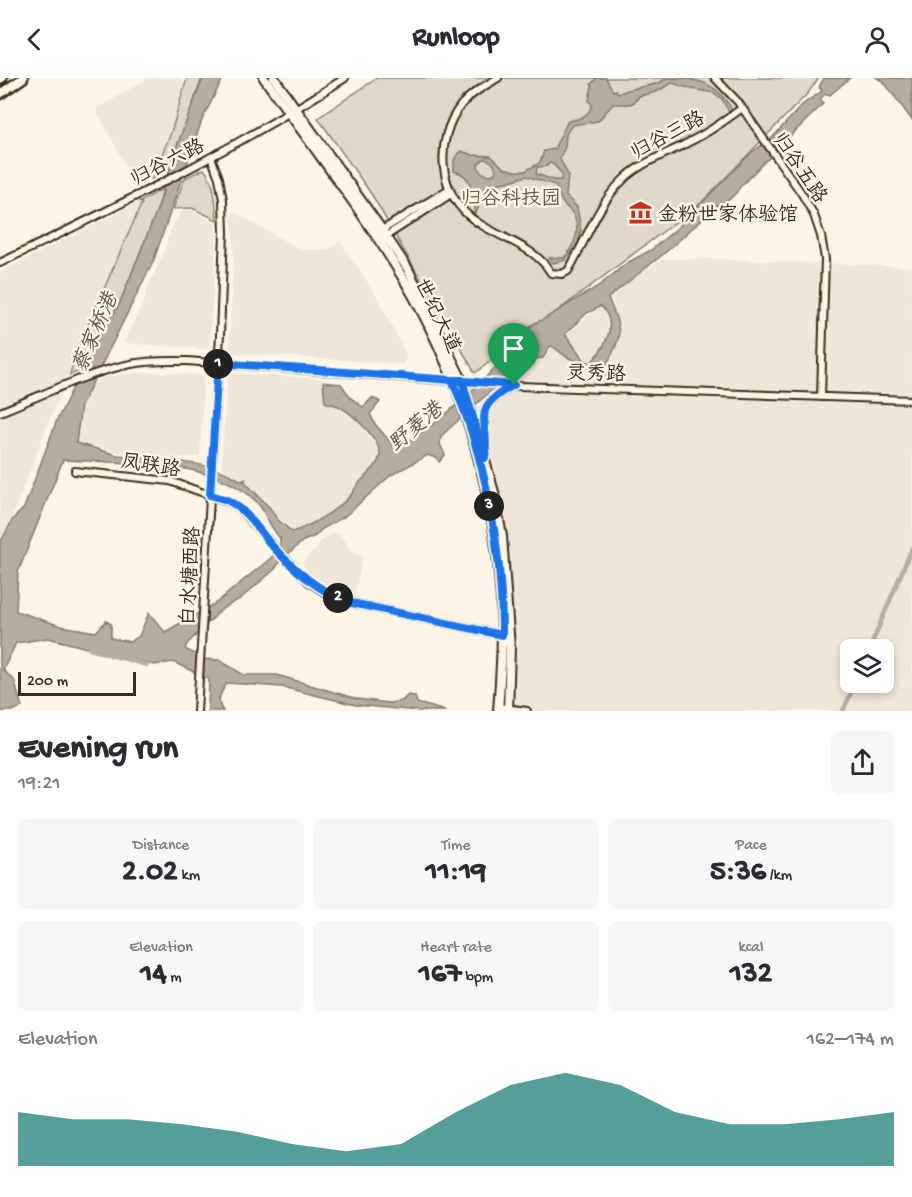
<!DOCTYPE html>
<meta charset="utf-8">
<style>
body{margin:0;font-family:"Gochi Hand","LXGW WenKai TC",sans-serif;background:#f7f7f7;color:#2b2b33;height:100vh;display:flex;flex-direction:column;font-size:22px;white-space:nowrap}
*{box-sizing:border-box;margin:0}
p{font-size:20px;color:#7c7c81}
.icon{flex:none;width:33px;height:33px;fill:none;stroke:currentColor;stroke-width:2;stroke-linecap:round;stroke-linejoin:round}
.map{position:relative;height:633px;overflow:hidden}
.details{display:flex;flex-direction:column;background:#fff;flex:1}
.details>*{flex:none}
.controls{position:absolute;left:840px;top:561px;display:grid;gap:12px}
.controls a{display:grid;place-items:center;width:54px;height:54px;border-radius:9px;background:#fff;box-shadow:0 3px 9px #0003;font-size:30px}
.scale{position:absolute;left:18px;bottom:15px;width:118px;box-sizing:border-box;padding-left:6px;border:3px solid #3b2a1e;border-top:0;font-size:16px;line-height:21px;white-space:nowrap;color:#3b2a1e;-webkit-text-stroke:4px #fcf5e5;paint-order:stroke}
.pin{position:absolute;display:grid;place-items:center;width:51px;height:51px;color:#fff;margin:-62px -26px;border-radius:50% 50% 50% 0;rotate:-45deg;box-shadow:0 0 6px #0007}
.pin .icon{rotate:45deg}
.km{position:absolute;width:30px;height:30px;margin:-15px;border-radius:50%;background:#222;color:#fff;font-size:16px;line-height:30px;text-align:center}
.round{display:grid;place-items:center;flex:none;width:63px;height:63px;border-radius:9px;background:#f7f7f7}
.overview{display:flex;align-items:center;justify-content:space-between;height:102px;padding:0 18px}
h1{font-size:33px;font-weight:800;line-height:45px}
.metrics{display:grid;grid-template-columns:repeat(3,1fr);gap:9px;height:102px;padding:6px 18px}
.metrics div{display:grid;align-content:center;border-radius:9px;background:#f7f7f7;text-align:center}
.metrics b{font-size:30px;font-weight:800}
.metrics small{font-size:16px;font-weight:400}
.metrics p{font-size:16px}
.chart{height:168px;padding:12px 18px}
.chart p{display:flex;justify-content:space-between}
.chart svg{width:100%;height:108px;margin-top:6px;fill:#0f766e;opacity:.7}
header{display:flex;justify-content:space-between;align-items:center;height:78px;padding:0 18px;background:#fff;font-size:27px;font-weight:800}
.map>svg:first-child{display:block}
.built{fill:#eee6d6;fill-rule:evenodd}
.green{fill:#e0d8c8;stroke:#8e8173;stroke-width:1.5}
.water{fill:#b7ad9e;stroke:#85796b;stroke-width:1.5;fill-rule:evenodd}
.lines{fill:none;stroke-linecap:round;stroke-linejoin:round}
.canal{stroke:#b7ad9e;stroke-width:4.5}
.minor-casing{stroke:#3b2a1e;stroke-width:10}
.major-casing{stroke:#3b2a1e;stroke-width:12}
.highway-casing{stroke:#3b2a1e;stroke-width:13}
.minor{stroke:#fcf5e5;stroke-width:6}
.major{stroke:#fcf5e5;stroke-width:8}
.highway{stroke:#fcf5e5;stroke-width:8}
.route-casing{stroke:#fff;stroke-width:12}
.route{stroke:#1a73e8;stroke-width:8}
.labels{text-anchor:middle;stroke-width:5;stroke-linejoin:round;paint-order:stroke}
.street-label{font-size:20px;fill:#3b2a1e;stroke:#fcf5e5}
.park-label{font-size:20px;fill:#645648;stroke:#fcf5e5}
.poi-label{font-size:20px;fill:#3b2a1e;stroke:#fcf5e5;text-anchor:start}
.water-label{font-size:21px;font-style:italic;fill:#605144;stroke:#fcf5e5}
</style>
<header><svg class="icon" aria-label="back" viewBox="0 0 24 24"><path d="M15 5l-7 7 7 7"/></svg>Runloop<svg class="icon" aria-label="person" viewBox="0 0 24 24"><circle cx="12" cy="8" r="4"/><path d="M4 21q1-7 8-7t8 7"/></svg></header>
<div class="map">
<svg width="912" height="633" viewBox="0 0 912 633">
<rect width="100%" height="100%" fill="#fcf5e5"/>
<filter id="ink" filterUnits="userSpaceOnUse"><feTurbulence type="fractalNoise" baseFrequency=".0167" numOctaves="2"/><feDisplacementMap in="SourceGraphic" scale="12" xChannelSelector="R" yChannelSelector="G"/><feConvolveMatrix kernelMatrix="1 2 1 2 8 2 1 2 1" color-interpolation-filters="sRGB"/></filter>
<g filter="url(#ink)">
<path class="built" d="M148,0H181L185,6L171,55L157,86L149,91L148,94L151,101L144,105L130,96L96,31Z
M139,124H142L76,274L73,289L53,333L12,439L0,461V194Z
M191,132L210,142L215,146L217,155L209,271L123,265L146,219V212L163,177L170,154L181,134Z
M232,133L301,172H327L340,163L380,223L407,278L403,286L229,275L234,173Z
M663,181H716L912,189V633H513L516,573L508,457L494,382L478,329L641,195ZM850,572H884V604H850Z
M145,294L204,297L200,378L157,381L81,367L77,362L83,328L94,305L101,300L112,297Z
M232,295L322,301L325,324L336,328L348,337L357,341L378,370V382L349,418L340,427L302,451L292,454L277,440L271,430L245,404L221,392L227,303Z
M332,455L340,456L353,475L363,477L354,519L329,509L311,497L303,487V482L317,470L321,463Z"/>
<path class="green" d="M187,0H202L170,91L151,101L147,92L158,86L171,55Z
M377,0H819L808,15L701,125L475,295L372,117L318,40Z
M204,91C215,103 216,126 217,142L192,130L173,131L185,100Z
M163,111L158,130L119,227L98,259L82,292L70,297L76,274L142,125L139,124Z"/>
<path class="water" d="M203,0H223L202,42L153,184L81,328L76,365L117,377L147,380L149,385C180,381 215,386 242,403L246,401L244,403L270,430L277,441L292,454C309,449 339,431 351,417C354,412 357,407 362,402C368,395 380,386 380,376C379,360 351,334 338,328C334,326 329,326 325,324L323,304L341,306L351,320L363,329L372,320L379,323L380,324L370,336L375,346L394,368L397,369C439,348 476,310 508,276C518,267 523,252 535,245C538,243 541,243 544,241L600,207L627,185L651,172L676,151L751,75L772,60L803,26L822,13L819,9L824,0H850L830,17L825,16L820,21L823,26L780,68L777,75L765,83L740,109L735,116L727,123L720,125L666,174L608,220C623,256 623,256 604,291L610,301H601L598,294L567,279L552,268L549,269L543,280L525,282L441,358L440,366L445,377L439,384L438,381L428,377L391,397L344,439L322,451L315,458L303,463L280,483L275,491L240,521L223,530L187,566L185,571L204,581L219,582L244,597H277L357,621L389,625L402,623L408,617L415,618L417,625L446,633H419L356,627L282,609L227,605C221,615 215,623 223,633H208L209,601L173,584L154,587L48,560L16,565L3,592L14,602L22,629L12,633H0V465L13,441L24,430L57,342L98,259L119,227L158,130L176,70ZM601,228C619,246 605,269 591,285L585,283L565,256L587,235ZM63,382L134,385L168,393L176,389C204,394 242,405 260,428C267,439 271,450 280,460V469L271,480L216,525L165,554L149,535L139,558L130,564L111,560V546L106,543L96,554L61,548L16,533L18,494Z
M597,0H606L613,13L616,12L618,16C631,8 659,9 666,0C697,0 716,3 732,32L729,34L722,21L714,15L692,11L672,5L656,14L639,18C632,30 624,25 613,26L598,43L572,47L566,56L565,69L561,77L560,81L568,97L566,118L577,129L581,153L578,165L566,182L553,185L549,180H564C574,167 580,156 575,140C573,133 566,130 563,125C559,120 558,113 555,107L526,98L507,104L491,106L487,109L476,135H474L475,128L469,122C474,108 469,97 454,93V82L461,73L473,77L491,78L504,90L515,93H525L538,86L541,82L544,73L554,71L568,43C580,41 588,39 592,27L589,22L592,8L591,6ZM484,81C491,82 494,85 496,92L494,96C486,98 478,95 478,86ZM549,85L553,86L562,96L561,102H553L536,96L537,89L547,88Z
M877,0H912V42L884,4Z"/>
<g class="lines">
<path class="canal" d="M90,571L147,587L152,582
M869,572L912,470
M843,633L856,604"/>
<defs>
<path id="minor" d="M498,0C485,8 471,15 461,27C434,62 437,118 477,144C501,161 535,168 551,195L562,196L568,193C586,163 597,127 623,102C642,83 668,76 691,63C709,54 726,42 742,30
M715,0L738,24L802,116L814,137L821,158L825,181L821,319
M382,152L449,111
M386,158L451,116
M0,185C117,128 236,71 345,0
M0,334C41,318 88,294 131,286C150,282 168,283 187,283L519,308L912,322
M485,379C491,341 467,332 513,308
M75,393L170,403L232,425L240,431L275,470L309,504L326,515L347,524L502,557
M498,629L527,633
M197,633L220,257L224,155L223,122L219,100L211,79"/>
<path id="major" d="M264,0C312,68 363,133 406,205C466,308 501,432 502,551C502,579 500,606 498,633
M274,0L382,152L408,191L462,302L494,414L502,458L510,570L508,633"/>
<path id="highway" d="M0,1L2,0
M0,16L23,0"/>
</defs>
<use href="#minor" class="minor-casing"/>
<use href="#major" class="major-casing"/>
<use href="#highway" class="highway-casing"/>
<use href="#minor" class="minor"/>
<use href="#major" class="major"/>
<use href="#highway" class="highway"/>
</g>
</g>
<g class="lines" filter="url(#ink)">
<defs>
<path id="route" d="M514,307L452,302L344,294L332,293L218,285L210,417C217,419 226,421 232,425C248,434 261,455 273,469C296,493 316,511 347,524L502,557C503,474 485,377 452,302H462L485,380C491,340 467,332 514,307"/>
</defs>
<use href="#route" class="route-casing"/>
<use href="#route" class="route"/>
</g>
<defs>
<symbol id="museum-bare" viewBox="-9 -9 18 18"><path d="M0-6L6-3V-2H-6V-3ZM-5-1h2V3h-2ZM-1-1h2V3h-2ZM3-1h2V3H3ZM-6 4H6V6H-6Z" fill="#c8321e" stroke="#fcf5e5" stroke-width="2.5" paint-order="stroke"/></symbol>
</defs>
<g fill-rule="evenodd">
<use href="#museum-bare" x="624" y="118" width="33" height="33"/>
</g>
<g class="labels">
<g class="street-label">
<text transform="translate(667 56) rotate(-28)" y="7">归谷三路</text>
<text transform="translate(167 83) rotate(-27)" y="7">归谷六路</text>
<text transform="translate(801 89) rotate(56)" y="7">归谷五路</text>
<text transform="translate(439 237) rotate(64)" y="7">世纪大道</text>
<text transform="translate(596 294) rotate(2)" y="7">灵秀路</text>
<text transform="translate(151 386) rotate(9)" y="7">凤联路</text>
<text transform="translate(189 498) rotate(-87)" y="7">白水塘西路</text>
</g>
<g class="park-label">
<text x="511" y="126">归谷科技园</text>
</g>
<g class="poi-label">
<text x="658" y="142">金粉世家体验馆</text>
</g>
<g class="water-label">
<text transform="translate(94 254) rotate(-67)" y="7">蔡家桥港</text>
<text transform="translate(415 348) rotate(-40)" y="7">野菱港</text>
</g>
</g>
</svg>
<div class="controls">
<a><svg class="icon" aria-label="layers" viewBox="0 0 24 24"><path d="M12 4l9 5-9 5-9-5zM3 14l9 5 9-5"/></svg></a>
</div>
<div class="scale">200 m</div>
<div class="pin" style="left:514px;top:307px;background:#1e9e55"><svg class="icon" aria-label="arrive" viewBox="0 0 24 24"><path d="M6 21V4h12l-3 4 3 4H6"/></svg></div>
<b class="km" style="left:218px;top:286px">1</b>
<b class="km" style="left:338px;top:520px">2</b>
<b class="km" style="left:489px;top:428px">3</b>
</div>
<section class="details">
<div class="overview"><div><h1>Evening run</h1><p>19:21</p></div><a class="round"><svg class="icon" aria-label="share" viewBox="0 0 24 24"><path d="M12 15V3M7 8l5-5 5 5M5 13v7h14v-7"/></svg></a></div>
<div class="metrics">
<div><p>Distance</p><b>2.02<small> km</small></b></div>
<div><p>Time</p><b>11:19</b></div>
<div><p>Pace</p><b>5:36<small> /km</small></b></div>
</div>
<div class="metrics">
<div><p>Elevation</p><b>14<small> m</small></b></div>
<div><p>Heart rate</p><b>167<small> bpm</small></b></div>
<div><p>kcal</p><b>132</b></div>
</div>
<div class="chart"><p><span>Elevation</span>162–174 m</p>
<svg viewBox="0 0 160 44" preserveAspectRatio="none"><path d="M0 44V22L10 25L20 25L30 27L40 30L50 35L60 38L70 35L80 22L90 11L100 6L110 11L120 22L130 27L140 27L150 25L160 22V44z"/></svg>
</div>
</section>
